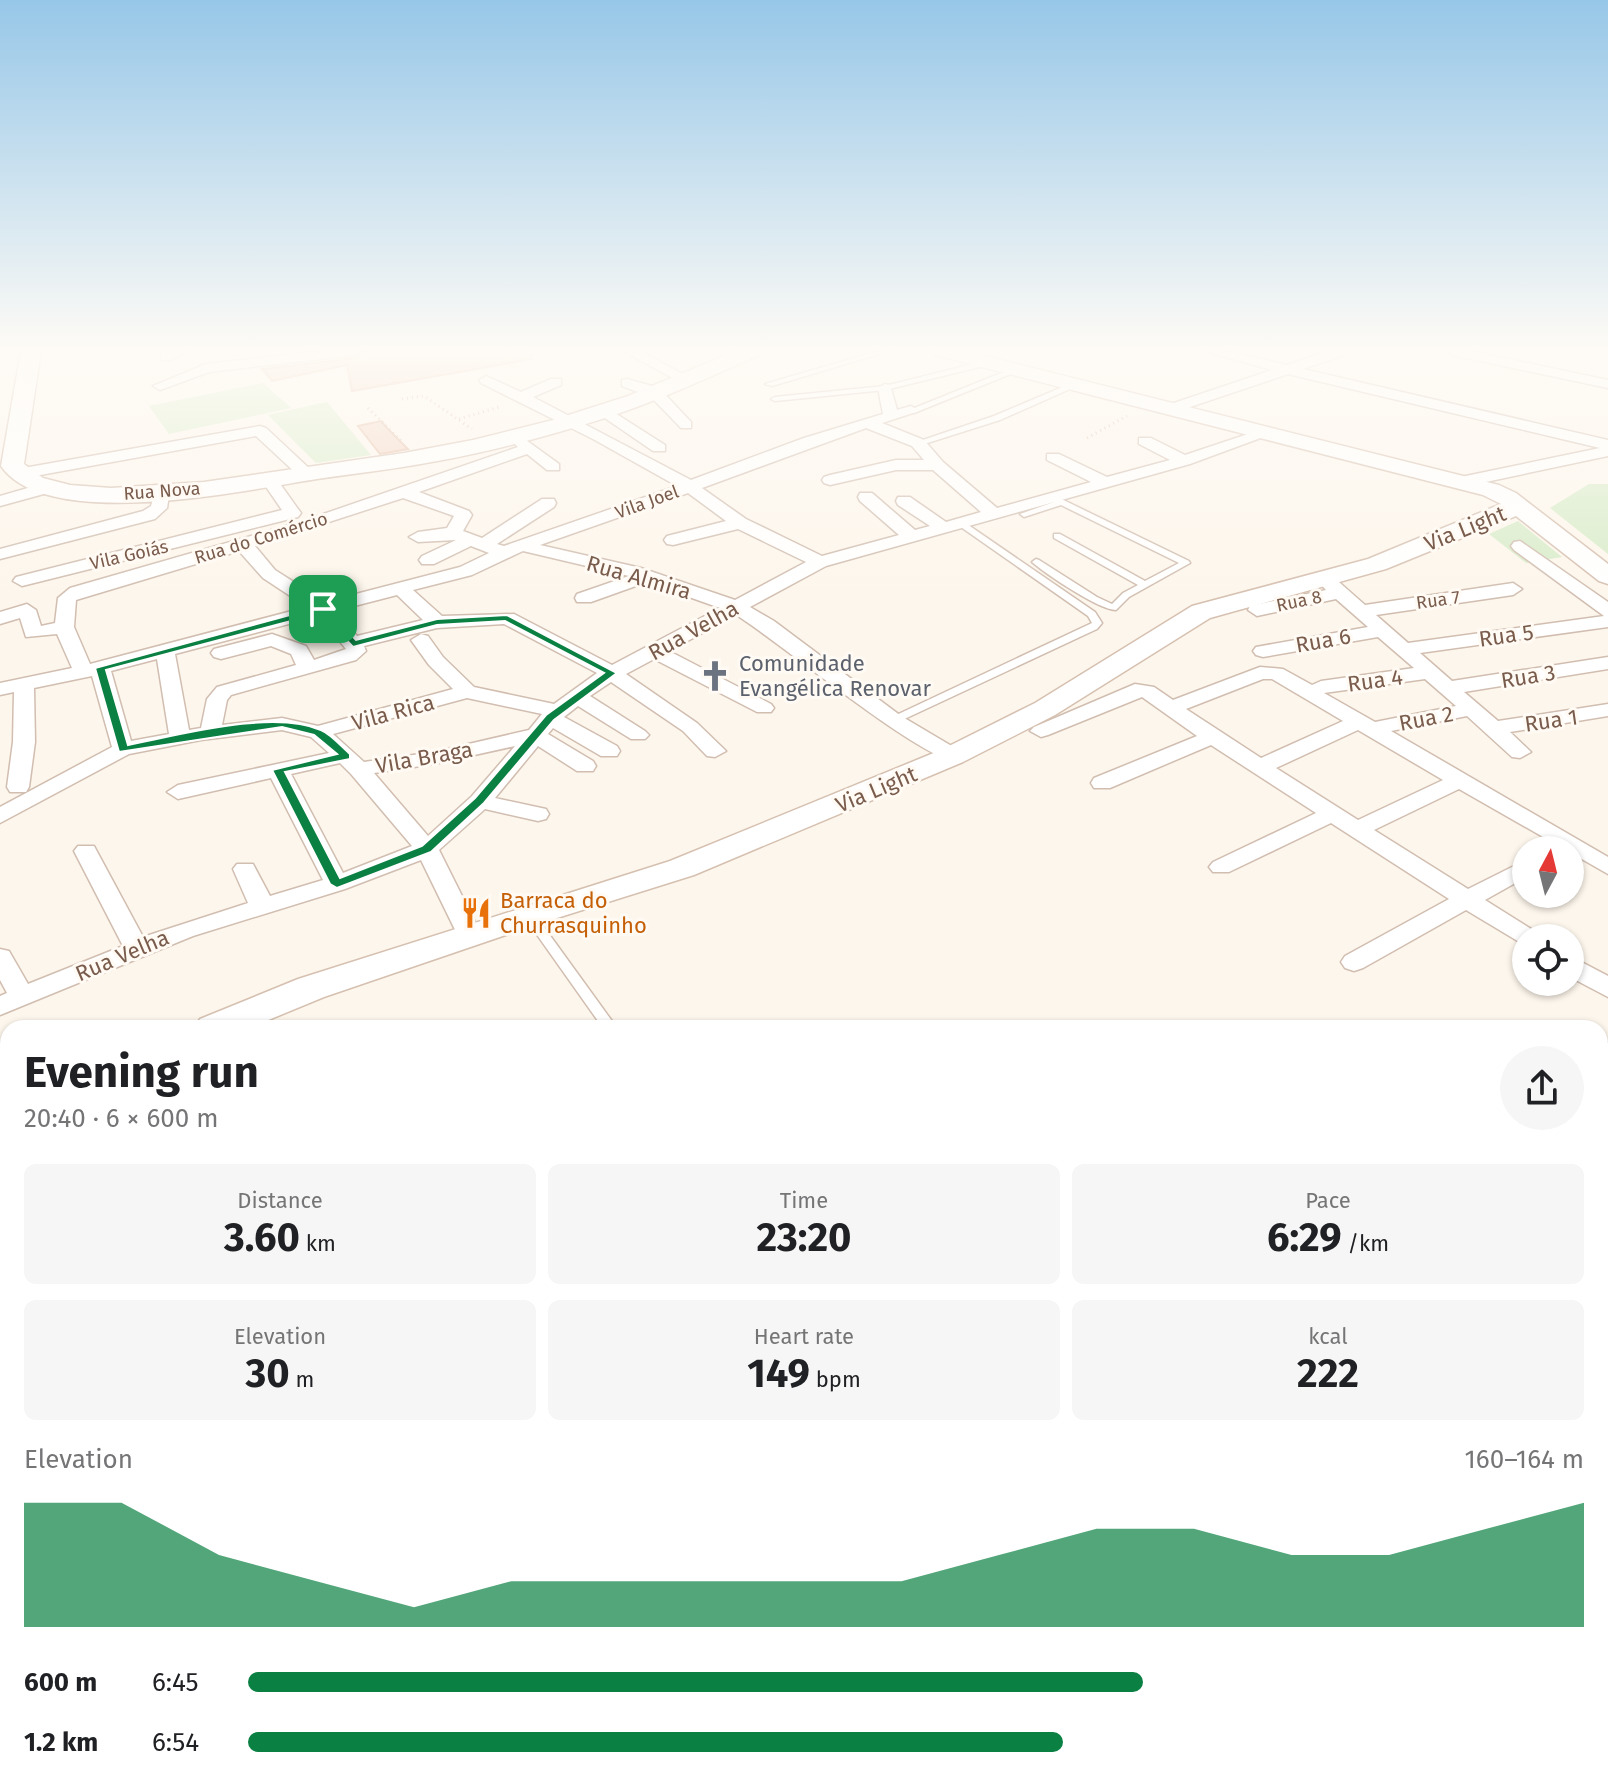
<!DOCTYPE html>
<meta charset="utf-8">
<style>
body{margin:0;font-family:"Fira Sans",sans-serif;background:#f6f6f6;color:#202124;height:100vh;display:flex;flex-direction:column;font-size:30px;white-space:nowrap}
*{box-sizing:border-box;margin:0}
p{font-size:26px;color:#757577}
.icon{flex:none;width:44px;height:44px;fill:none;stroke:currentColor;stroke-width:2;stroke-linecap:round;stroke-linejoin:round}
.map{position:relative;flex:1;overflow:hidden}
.sheet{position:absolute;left:0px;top:1020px;width:1608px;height:770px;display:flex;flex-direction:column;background:#fff;border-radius:24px 24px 0 0;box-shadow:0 2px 6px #0004}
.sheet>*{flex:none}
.needle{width:52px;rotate:7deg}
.controls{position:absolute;left:1512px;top:836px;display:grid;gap:16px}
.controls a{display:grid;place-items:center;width:72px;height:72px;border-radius:50%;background:#fff;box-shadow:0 2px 6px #0004;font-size:40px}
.pin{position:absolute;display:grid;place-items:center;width:68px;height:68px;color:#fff;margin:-34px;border-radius:16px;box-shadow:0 4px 12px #0006}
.round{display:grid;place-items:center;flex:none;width:84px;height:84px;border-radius:42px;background:#f6f6f6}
.headline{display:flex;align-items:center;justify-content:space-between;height:136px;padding:0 24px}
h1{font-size:44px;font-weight:700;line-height:60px}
.stats{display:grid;grid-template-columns:repeat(3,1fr);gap:12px;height:136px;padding:8px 24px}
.stats div{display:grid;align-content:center;border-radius:12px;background:#f6f6f6;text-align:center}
.stats b{font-size:40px;font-weight:700}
.stats small{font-size:22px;font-weight:400}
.stats p{font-size:22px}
.chart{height:224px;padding:16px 24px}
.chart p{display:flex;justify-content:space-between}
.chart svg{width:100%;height:144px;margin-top:8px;fill:#0b8043;opacity:.7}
ul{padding:0 24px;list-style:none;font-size:26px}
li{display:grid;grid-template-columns:128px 96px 1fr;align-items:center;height:60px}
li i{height:20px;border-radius:10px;background:#0b8043}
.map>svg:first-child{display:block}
.green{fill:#d8ecc9}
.building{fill:#f3d5c3;stroke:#e6bba3;stroke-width:2}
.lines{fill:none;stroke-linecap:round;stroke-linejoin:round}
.lane-casing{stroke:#d1beb0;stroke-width:3}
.street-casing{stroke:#d1beb0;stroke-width:3}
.secondary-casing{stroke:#d6c0b0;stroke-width:3}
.path{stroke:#d9b8a5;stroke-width:3;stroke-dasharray:1 4;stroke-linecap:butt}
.lane{fill:#fff;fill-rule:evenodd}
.street{fill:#fff;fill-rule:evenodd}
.secondary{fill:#fff;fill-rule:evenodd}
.route{fill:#0b8043;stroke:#fff;stroke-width:2;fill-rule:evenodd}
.labels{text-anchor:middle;stroke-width:6;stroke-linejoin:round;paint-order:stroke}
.far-street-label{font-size:18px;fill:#7a5c4d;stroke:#fffaf3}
.street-label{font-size:22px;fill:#7a5c4d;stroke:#fffaf3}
.worship-label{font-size:22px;fill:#5b616d;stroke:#fffaf3;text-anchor:start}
.food-label{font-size:22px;fill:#c56008;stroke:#fffaf3;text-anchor:start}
</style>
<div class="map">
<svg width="1608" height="1789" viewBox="0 0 1608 1789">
<rect width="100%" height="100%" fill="#fdf6ec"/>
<path class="green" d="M263,383L291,408L169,434L149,406Z
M327,402L371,455L316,463L268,415Z
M1589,484H1608V554L1550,508Z
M1518,521L1562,557L1526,563L1489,534Z"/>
<path class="building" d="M366,351H531L532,359L352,391L347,365L272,381L262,369L356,358Z
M381,421L387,428L408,449L380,454L358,426Z"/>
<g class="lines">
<defs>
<path id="lane" d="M878,351H889L772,386L765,384Z
M989,360L993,362L992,364L885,390L775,401L771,399L775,397L885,386Z
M1016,367L1023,369L914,413L907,411Z
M1072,383L1079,385L1000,420L921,445L914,443L994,416Z
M1051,494L1189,561L1190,563L1129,597L1116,610C1099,610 1046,574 1032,562L1036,559L1039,560L1097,597L1112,604L1123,593L1138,585L1054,538V534H1060L1145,581L1179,563L1061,505L1024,517L1020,514L1054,502L1047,497Z
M961,520L1095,612L1102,623L1097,629L898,722H890L889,720L890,718L1092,623L1088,616L958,525L957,523Z
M529,911L533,912L617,1028H603L523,915Z
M8,1588V1607L0,1610V1591Z
M8,1656V1676L0,1680V1660Z
M271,1782H291L294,1789H274Z"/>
<path id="street" d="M170,351H189L171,360H161V354Z
M322,351H363L356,355L209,372L160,390L153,386L206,364Z
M623,351H640L692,379L685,383L680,382Z
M1204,351H1227L1287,365L1328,351H1348L1346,354L1303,369L1608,440V456L1462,487L1456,486L1454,482L1456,478L1600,448L1288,374L1178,411H1168V405L1272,370Z
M1445,351H1470L1608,380V388L1452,355Z
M486,376L521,392L551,379H561V385L533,397L691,480L804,438L883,414L878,388L885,384L890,385L897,410L911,406L919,411L882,423L924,440L943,462L997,508L1091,482L1047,460V454H1059L1107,477L1170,460L1139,444V438H1151L1185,455L1263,429H1275L1277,432L1190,464L826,566L750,607L774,621L901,716L960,751L963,756L960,761C930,768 774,637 736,615L669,651L771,704L774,708L771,712H757L654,659L626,674L697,723L726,751L715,757L707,756L683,731L611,682L590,696L645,731L649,735L645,739H631L578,706L564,717L617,746L620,751L617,756H601L553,728L548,734L593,761L596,766L593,771H577L538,746L495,798L546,809L549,814L546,819L538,821L485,809L439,850L481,934L478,940H460L421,860L345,889L193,936L0,1015V996L7,993L0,980V949L9,951L28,984L123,946L74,851L78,846H94L143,937L248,903L233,869L237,864H253L270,896L323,880L271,778L178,799L167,792L178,785L329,753L311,737L282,730L201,740L129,754L0,823V807L112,747L92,676L34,688L35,742L29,787L26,792H10L7,787L13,742L14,692L0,695V683L72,668L57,634L26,637L20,618L0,624V612L27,604L36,610L41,626L55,623L58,598L70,588L303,521L518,447L511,440L519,435L559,464V470H547L527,454L419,492L469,511L472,515L463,531L482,538L542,499H554L556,503L554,507L497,544L504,546L677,486L593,439L481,383L479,380ZM866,428L912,446L924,460H896L830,475L824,477L822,480L824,483L830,485L896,470H933L981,512L946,522L910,497H898L896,501L898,505L930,526L915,530L872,493H860L858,497L860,501L899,535L822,556L746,519L702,488ZM688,493L726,521L667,536L664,540L667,544L673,545L738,529L806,562L735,600L641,568L540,545ZM403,498L454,516L447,528L418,532L409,537L418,542L456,540L422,556L419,560L422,564H434L471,546L489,553L460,567L325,602L275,570L255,546ZM239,551L263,578L307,607L90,664L74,627L76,600ZM523,551L629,576L577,594L575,598L577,602H591L647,582L720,608L612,665L514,614L442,616L413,590L472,575ZM397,595L423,620L357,636L335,611ZM319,616L346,649L314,660L306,646L272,634L214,649L211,653L214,657L221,659L271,646L291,654L296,665L217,687L207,699L201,728L189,730L175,654ZM504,624L597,673L554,704L474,687L443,657L428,636L421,634L411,640L429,665L453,689L318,726L282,718L222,725L227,700L231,695L356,660L366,651L364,646L437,628ZM157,659L169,734L131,741L111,671ZM467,698L542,714L529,730L434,752L364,762L333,734ZM515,746L472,796L428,836L374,773L434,764ZM340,763L351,774L412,846L343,873L291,774Z
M627,379L659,388L691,422V428H681L651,397L622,386V380Z
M604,406L665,445V451H653L599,414L596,411Z
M260,426L266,428L312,471V477H300L256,436L18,479L10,474L18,469Z
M270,476L276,478L298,509L301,513L298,517L22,586L13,581L16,577L282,510L262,481Z
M45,483L51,484L53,488L51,492L0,506V496Z
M161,490L169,495L167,508L155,519L0,559V549L143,511L151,506L155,491Z
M1520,541L1608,602V627L1420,653L1452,681L1608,657V669L1464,692L1498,721L1608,704V716L1510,732L1531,752L1520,758L1512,757L1467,716L1391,731L1608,857V874L1459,789L1374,830L1468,889L1526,860V877L1485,900L1536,932L1539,938H1526V946L1466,910L1363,968L1354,971L1345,968L1341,962L1345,956L1449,899L1331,823L1229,872H1213L1209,867L1213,862L1316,813L1211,745L1110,788H1094L1091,783L1094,778L1197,736L1142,697L1048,735L1041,737L1030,731L1034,727L1135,684L1154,687L1173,700L1260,667L1283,669L1312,685L1321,681L1414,668L1378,637L1263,657L1256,655L1253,651L1256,647L1368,627L1336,599L1257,616L1248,610L1250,606L1326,590L1316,579L1325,574L1331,575L1365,605L1513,583L1522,589L1513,595L1376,615L1408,643L1604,616L1514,550L1511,546L1514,542ZM1263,679H1272L1343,721L1261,758L1186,709ZM1425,679L1456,706L1375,722L1324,693ZM1358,730L1443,780L1358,820L1276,768Z
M1570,956L1608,976V997L1570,977Z
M1608,1043V1065L1600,1068V1046Z
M1608,1134V1159L1600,1162V1137Z
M1608,1240V1268L1600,1271V1242Z
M1600,1380L1608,1383V1417L1600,1414Z
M1600,1430L1608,1434V1469L1600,1466Z
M1608,1602V1643L1600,1647V1606Z
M458,1782H506L503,1789H455Z
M601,1782H645L648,1789H604Z
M675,1782H722L719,1789H672Z
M1187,1782H1230L1233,1789H1190Z
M1410,1782H1455L1452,1789H1407Z"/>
<path id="secondary" d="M21,351H41L24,464L43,478L70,485L111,488L204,482L404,453L473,440L553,420L628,396L736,351H762L759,355C707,378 656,402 602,419C548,436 492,451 437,461C397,469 357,473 317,479C247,490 47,533 1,466Z
M932,351H965L1499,485L1516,493L1608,564V584L1599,581L1516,516L1386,569L1210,618L1055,715L963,762L694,875L541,923L324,997L249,1028H194L200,1019L298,979L670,861L941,750L1035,703L1192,606L1368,559L1501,504L1483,495L935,355Z
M8,1096V1126L0,1129V1099Z"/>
</defs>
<use href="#lane" class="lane-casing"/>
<use href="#street" class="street-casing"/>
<use href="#secondary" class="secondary-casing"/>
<path class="path" d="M402,399L424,396L472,429
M368,408L403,443
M459,419L499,407
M1087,438L1127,416"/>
<use href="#lane" class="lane"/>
<use href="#street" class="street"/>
<use href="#secondary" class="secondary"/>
</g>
<linearGradient id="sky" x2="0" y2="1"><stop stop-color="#97c7e8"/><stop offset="0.58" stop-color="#fefbf6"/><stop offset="1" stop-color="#fefbf6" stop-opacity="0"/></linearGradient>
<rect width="1608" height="601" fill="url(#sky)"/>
<path class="route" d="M323,606L356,640L437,619L507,615L617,673L554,720L484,803L431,852L337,888L330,884L272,770L337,754L314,735L282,727L119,752L95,668ZM321,613L353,647L437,625L505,621L604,673L546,715L475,798L422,846L340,878L285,772L350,759V754C341,746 331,734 321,730C273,709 179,735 128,745L106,670Z"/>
<defs>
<symbol id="church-bare" viewBox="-9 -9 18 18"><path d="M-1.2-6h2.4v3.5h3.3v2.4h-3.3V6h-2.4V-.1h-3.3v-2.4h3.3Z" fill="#6b7280" stroke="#fffaf3" stroke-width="2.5" paint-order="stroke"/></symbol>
<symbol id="restaurant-bare" viewBox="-9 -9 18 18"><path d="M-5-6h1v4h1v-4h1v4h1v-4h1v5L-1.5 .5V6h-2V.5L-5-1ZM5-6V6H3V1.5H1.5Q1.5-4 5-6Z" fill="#e8710a" stroke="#fffaf3" stroke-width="2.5" paint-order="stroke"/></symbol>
</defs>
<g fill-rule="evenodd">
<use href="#church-bare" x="693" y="654" width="44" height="44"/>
<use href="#restaurant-bare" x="454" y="891" width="44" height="44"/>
</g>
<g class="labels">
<g class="far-street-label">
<text transform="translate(162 491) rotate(-4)" y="6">Rua Nova</text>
<text transform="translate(647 502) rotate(-20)" y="6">Vila Joel</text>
<text transform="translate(261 538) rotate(-17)" y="6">Rua do Comércio</text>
<text transform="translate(129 555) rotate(-13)" y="6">Vila Goiás</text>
<text transform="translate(1438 600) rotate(-8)" y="6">Rua 7</text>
<text transform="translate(1299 601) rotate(-12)" y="6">Rua 8</text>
</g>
<g class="street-label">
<text transform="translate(1465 528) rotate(-22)" y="8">Via Light</text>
<text transform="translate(639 577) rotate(16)" y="8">Rua Almira</text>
<text transform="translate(693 630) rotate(-29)" y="8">Rua Velha</text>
<text transform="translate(1506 635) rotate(-8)" y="8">Rua 5</text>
<text transform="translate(1323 640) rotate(-10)" y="8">Rua 6</text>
<text transform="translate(1528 676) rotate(-9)" y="8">Rua 3</text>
<text transform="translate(1375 680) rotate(-8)" y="8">Rua 4</text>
<text transform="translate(393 712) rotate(-15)" y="8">Vila Rica</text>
<text transform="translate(1426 718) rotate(-11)" y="8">Rua 2</text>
<text transform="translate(1551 720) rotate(-8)" y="8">Rua 1</text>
<text transform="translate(424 757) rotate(-10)" y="8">Vila Braga</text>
<text transform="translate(876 789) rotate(-23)" y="8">Via Light</text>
<text transform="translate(122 955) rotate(-23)" y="8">Rua Velha</text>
</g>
<g class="worship-label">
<text x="739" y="671">Comunidade<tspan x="739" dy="25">Evangélica Renovar</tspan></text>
</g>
<g class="food-label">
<text x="500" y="908">Barraca do<tspan x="500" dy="25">Churrasquinho</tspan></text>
</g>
</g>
</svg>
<div class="controls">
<a><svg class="needle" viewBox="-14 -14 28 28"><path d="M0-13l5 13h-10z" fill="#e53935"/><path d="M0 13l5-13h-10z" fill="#757577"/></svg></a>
<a><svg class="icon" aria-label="locate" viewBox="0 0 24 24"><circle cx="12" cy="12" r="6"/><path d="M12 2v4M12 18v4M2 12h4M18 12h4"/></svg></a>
</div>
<div class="pin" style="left:323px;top:609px;background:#1e9e55"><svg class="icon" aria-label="arrive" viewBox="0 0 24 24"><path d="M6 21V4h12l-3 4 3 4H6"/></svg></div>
<section class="sheet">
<div class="headline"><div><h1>Evening run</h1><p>20:40 · 6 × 600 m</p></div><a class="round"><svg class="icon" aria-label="share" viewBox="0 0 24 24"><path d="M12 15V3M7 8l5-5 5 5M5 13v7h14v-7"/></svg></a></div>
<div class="stats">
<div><p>Distance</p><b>3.60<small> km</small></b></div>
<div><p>Time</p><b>23:20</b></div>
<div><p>Pace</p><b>6:29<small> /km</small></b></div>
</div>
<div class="stats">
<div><p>Elevation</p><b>30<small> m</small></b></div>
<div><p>Heart rate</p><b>149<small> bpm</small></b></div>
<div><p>kcal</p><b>222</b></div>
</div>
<div class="chart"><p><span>Elevation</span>160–164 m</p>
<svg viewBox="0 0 160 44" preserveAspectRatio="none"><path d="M0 44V6L10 6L20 22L30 30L40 38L50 30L60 30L70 30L80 30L90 30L100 22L110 14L120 14L130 22L140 22L150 14L160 6V44z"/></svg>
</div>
<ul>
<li><b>600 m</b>6:45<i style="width:67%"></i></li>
<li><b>1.2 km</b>6:54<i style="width:61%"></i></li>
</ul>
</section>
</div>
